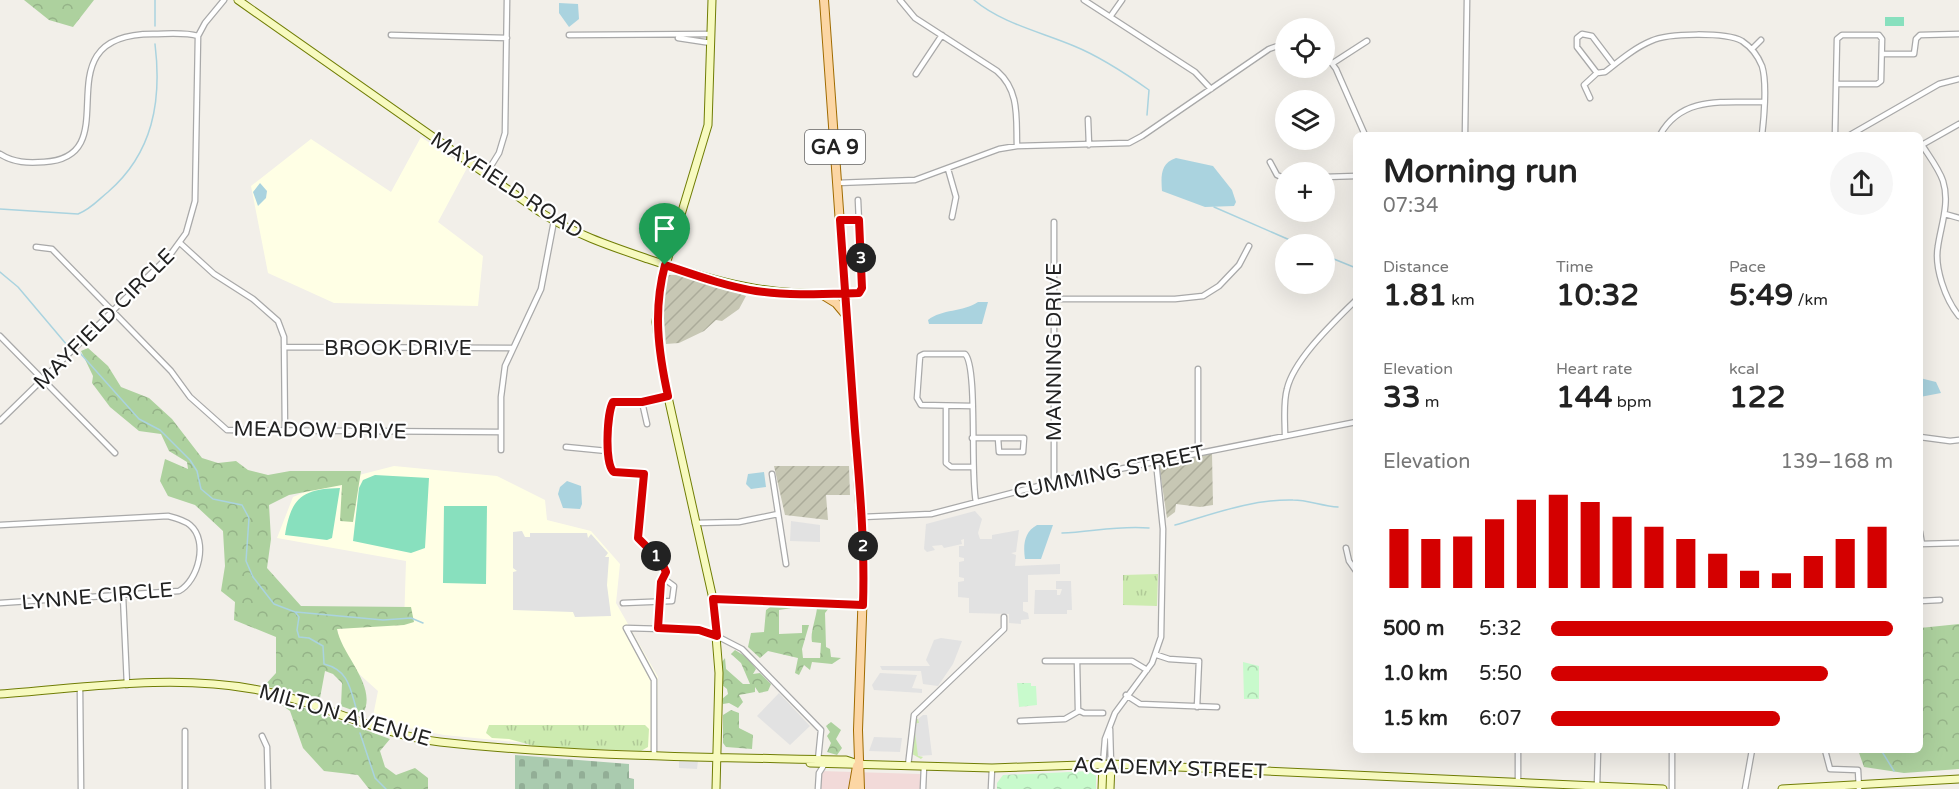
<!DOCTYPE html>
<meta charset="utf-8">
<style>
body{margin:0;font-family:"Varela Round",sans-serif;background:#f6f6f6;color:#222;height:100vh;display:flex;flex-direction:column;font-size:22px;white-space:nowrap}
*{box-sizing:border-box;margin:0}
p{font-size:20px;color:#767676}
.icon{flex:none;width:33px;height:33px;fill:none;stroke:currentColor;stroke-width:2;stroke-linecap:round;stroke-linejoin:round}
.map{position:relative;flex:1;overflow:hidden}
.sheet{position:absolute;left:1353px;top:132px;width:570px;height:621px;display:flex;flex-direction:column;background:#fff;border-radius:9px;box-shadow:0 6px 24px #0002}
.sheet>*{flex:none}
.tools{position:absolute;left:1275px;top:18px;display:grid;gap:12px}
.tools a{display:grid;place-items:center;width:60px;height:60px;border-radius:50%;background:#fff;box-shadow:0 6px 24px #0002;font-size:30px}
.pin{position:absolute;display:grid;place-items:center;width:51px;height:51px;color:#fff;margin:-62px -26px;border-radius:50% 50% 50% 0;rotate:-45deg;box-shadow:0 0 6px #0007}
.pin .icon{rotate:45deg}
.km{position:absolute;width:30px;height:30px;margin:-15px;border-radius:50%;background:#222;color:#fff;font-size:16px;line-height:30px;text-align:center}
.round{display:grid;place-items:center;flex:none;width:63px;height:63px;border-radius:32px;background:#f6f6f6}
.headline{display:flex;align-items:center;justify-content:space-between;height:102px;padding:0 30px}
h1{font-size:33px;font-weight:700;line-height:45px}
.figures{display:grid;grid-template-columns:repeat(3,1fr);gap:9px;height:102px;padding:6px 30px}
.figures div{display:grid;align-content:center}
.figures b{font-size:30px;font-weight:700}
.figures small{font-size:16px;font-weight:400}
.figures p{font-size:16px}
.chart{height:168px;padding:12px 30px}
.chart p{display:flex;justify-content:space-between}
.chart svg{width:100%;height:108px;margin-top:6px;stroke:#d40000;stroke-width:6}
ul{padding:0 30px;list-style:none;font-size:20px}
li{display:grid;grid-template-columns:96px 72px 1fr;align-items:center;height:45px}
li i{height:15px;border-radius:8px;background:#d40000}
.map>svg:first-child{display:block}
.commercial{fill:#f2dad9}
.education{fill:#ffffe5}
.construction{fill:url(#construction-furrows)}
.grass{fill:url(#grass-tufts)}
.forest{fill:url(#forest-crowns)}
.cemetery{fill:url(#cemetery-stones)}
.park{fill:url(#park-crowns)}
.pitch{fill:#88e0be}
.parking{fill:#e2e2e2}
.water{fill:#aad3df}
.lines{fill:none;stroke-linecap:round;stroke-linejoin:round}
.stream{stroke:#aad3df;stroke-width:1.5}
.street-casing{stroke:#a9a9a9;stroke-width:7}
.secondary-casing{stroke:#707d05;stroke-width:9}
.primary-casing{stroke:#a06b00;stroke-width:10}
.street{stroke:#fff;stroke-width:4.5}
.secondary{stroke:#f7fabf;stroke-width:7}
.primary{stroke:#fcd6a4;stroke-width:8}
.route-casing{stroke:#fff;stroke-width:12}
.route{stroke:#d40000;stroke-width:8}
.labels{text-anchor:middle;stroke-width:4.5;stroke-linejoin:round;paint-order:stroke}
.shield{fill:#fff;stroke:#646464;stroke-width:1.5}
.shield-label{font-size:20px;font-weight:bold;fill:#222}
.street-label{font-size:21px;fill:#222;stroke:#fff}
</style>
<div class="map">
<svg width="1959" height="789" viewBox="0 0 1959 789">
<defs>
<pattern id="construction-furrows" width="10" height="10" patternUnits="userSpaceOnUse" patternTransform="scale(1.5)"><rect width="10" height="10" fill="#c7c7b4"/><path d="M-1 1l2-2M0 10L10 0M9 11l2-2" fill="none" stroke="#abab9a"/></pattern>
<pattern id="grass-tufts" width="24" height="20" patternUnits="userSpaceOnUse" patternTransform="scale(1.5)"><rect width="24" height="20" fill="#cdebb0"/><path d="M3 7l-1-3M5 7V3M7 7l1-3M15 17l-1-3M17 17v-4M19 17l1-3" fill="none" stroke="#b0c997"/></pattern>
<pattern id="forest-crowns" width="20" height="18" patternUnits="userSpaceOnUse" patternTransform="scale(1.5)"><rect width="20" height="18" fill="#add19e"/><path d="M2 6a3 3 0 1 1 6 0M12 15a3 3 0 1 1 6 0" fill="none" stroke="#95b388"/></pattern>
<pattern id="cemetery-stones" width="16" height="16" patternUnits="userSpaceOnUse" patternTransform="scale(1.5)"><rect width="16" height="16" fill="#aacbaf"/><path d="M2 7V4a2 2 0 0 1 4 0v3zM10 15v-3a2 2 0 0 1 4 0v3z" fill="#92ae96"/></pattern>
<pattern id="park-crowns" width="20" height="18" patternUnits="userSpaceOnUse" patternTransform="scale(1.5)"><rect width="20" height="18" fill="#c8facc"/><path d="M2 6a3 3 0 1 1 6 0M12 15a3 3 0 1 1 6 0" fill="none" stroke="#acd6af"/></pattern>
</defs>
<rect width="100%" height="100%" fill="#f2efe9"/>
<path class="commercial" d="M820,771L920,774V789H820Z"/>
<path class="education" d="M421,137L467,168L438,222L483,256L478,306L334,303L268,273L251,186L311,139L391,192Z
M394,466L497,476L545,500L547,520L591,531L620,564L616,603L658,677L657,750L568,747L444,735L372,721L378,691L358,673L340,643L337,629L404,624L406,561L277,538L293,497L324,484Z"/>
<path class="construction" d="M668,275H681L746,296L739,309L722,321L716,320L704,331L679,343L666,344L662,292Z
M1212,453L1213,505L1200,507L1176,504L1175,512L1167,518L1159,465Z
M774,466H849L850,495H826L828,520L785,515Z"/>
<path class="grass" d="M1158,574L1157,606L1123,605V575Z
M914,719H918L920,723L915,724L919,756L923,757L921,759L912,754Z
M489,725H645L649,729L648,747L641,751L538,747L509,739L492,738L486,733Z"/>
<path class="forest" d="M24,0H94L73,27L49,20Z
M88,348L108,366L121,387L149,398L172,419L202,458L218,463L236,461L248,470L268,475L290,471H361L353,522L340,521L342,485L289,495L269,505L271,539L267,568L301,606L411,607L414,622L404,625L337,629C342,656 378,686 363,714L341,706L342,683L333,674L325,671L320,698L264,686L276,673V637L234,620L235,602L221,591L225,566L223,531L195,505L168,496L160,481L165,459L188,469L187,462L169,451L161,434L139,431L110,407L92,383L93,376L81,351Z
M797,604L792,608L779,610V634L802,633V625H809L802,649L803,658H820L821,643L812,642C810,632 816,619 817,608H829L825,613L826,647L830,649L831,657L841,658L832,664L812,662L810,670L804,665L799,675L795,673L798,658L768,651L760,658L748,647L751,633L764,632L766,610L773,605Z
M1959,624V769L1904,773L1864,767L1858,750H1920V628Z
M735,650L748,658L756,669L753,674L760,673L771,684L768,691L759,693L755,687V692L739,695L743,702L738,708L729,703L723,704L722,699L728,694L727,689L721,684L722,662L725,658L726,669L743,684H750L741,663L731,654Z
M279,703L294,704L390,739L380,751L385,767L396,775L415,768L428,778V789H369L358,775L324,771L303,748L290,711Z
M731,710L739,713V728L753,735L752,749L726,747L723,743V715Z
M831,722L841,730L836,739L842,748L837,755L827,752L831,743L827,736L830,732L826,726Z"/>
<path class="cemetery" d="M515,755L629,764V778L634,779V789H515Z"/>
<path class="park" d="M1243,662L1259,666V699H1244Z
M1017,683H1031V686H1036L1037,705L1019,707Z
M1092,771L1096,776V789H997V783L1003,775Z"/>
<path class="pitch" d="M1885,17H1904V26H1885Z
M375,475L429,478L425,548L411,553L353,541L359,488L363,480Z
M340,488L332,538L327,540L285,535C291,497 303,489 340,488Z
M444,506H487L486,584L443,583Z"/>
<path class="parking" d="M975,511L982,519L978,533L980,539H992V535L1019,530L1016,552L1011,553L1016,555L1015,566L1060,564V574L1028,575V602H1023V611L1028,613L1029,619L1021,620V624L1009,623V614L969,613V598L958,597V582L964,581V578L959,577V562L964,561V558L959,557V546H964V539L961,540L962,544L944,548L942,545L932,546L935,550L927,552L924,549L926,524Z
M791,521L820,525V542L790,541Z
M522,531L525,537H530V533H587L588,538L591,534L608,553L605,557H609L607,585L611,616L575,617L573,612L513,610V572L517,571L513,568V532Z
M1056,581H1071L1072,610H1067V614H1034L1035,590H1057V595H1060L1062,589H1056Z
M941,638L962,641L953,664L938,686L923,684L921,671L882,670L880,666H930L926,660L934,640Z
M880,673L917,675L912,688L922,689V693L874,690L872,685Z
M779,693L810,726L790,745L757,716Z
M923,715H927L932,755L918,756L914,724L919,723L918,719Z
M874,737L902,738L900,752L869,751Z
M679,760L698,761L697,769L679,768Z"/>
<path class="water" d="M559,3L578,4L579,19L569,27L559,13Z
M1176,158L1213,166L1232,190L1236,202L1234,206L1205,207L1162,191C1161,177 1160,163 1176,158Z
M260,183L267,191L266,198L258,206L253,192Z
M978,302H988L982,324H929L928,320C942,309 963,312 978,302Z
M1920,378L1936,382L1941,393L1920,397Z
M764,472L766,487L751,489L746,484L748,474Z
M567,481L581,486L582,504L580,509L563,508L558,494L560,487Z
M1037,525H1053L1041,559H1025C1023,545 1024,532 1037,525Z"/>
<g class="lines">
<path class="stream" d="M974,0C1001,23 1041,32 1074,46C1101,57 1125,73 1149,90L1147,115
M155,26V0
M1214,207L1299,244
M0,209L78,214C91,209 98,200 108,192C153,153 162,101 155,44
M1324,255L1356,268
M0,272L18,287L67,345
M80,353L139,419L160,430L190,460L197,471L201,489L213,499L242,505L249,518L246,561L253,577L274,604L295,612L299,617L297,630L299,637L309,638L323,646L324,664C348,670 350,687 356,708
M1175,525C1213,514 1252,499 1293,500C1308,500 1322,506 1338,507
M1062,533C1091,532 1119,525 1149,528
M296,612L383,620L411,618L423,623
M360,733L375,778L386,789
M1881,750L1894,771"/>
<defs>
<path id="street" d="M900,0L915,18L997,71C1020,91 1016,118 1017,146
M1084,0L1195,72L1211,89
M1110,17L1122,0
M391,35L507,38
M569,35L711,34
M678,38L711,43
M1752,49L1761,40
M1324,53L1336,69L1365,135
M1882,54H1914L1916,39L1920,35L1959,34
M1333,63L1367,41
M1597,73L1577,47V38L1582,34L1592,36L1614,65
M916,74L942,35
M1590,98L1584,85L1597,73L1605,72C1619,61 1634,48 1651,41C1668,33 1725,32 1742,41C1751,47 1758,56 1762,66C1767,82 1764,118 1762,135
M1088,119L1089,145
M1465,135L1467,0
M1660,135C1682,95 1725,103 1763,102
M1835,135L1837,39L1842,35H1879L1882,39L1881,81L1877,84H1836
M1850,135L1939,84L1959,79
M1922,145C1929,156 1939,169 1943,181C1950,203 1941,225 1938,246C1934,267 1945,299 1959,316
M1920,146L1959,124
M0,154C14,163 28,163 44,162C133,157 35,34 153,34C168,34 184,32 198,36
M1270,162L1277,175L1286,179
M948,169L956,197L952,217
M486,174L499,153L505,133L507,0
M1324,177L1356,176
M837,183L915,180L999,149L1017,146L1129,143L1142,136L1269,49L1286,43
M1283,189L1285,179
M1945,214L1959,218
M840,221L859,220
M1054,222V482
M180,243L214,274L253,299L278,321L284,337L285,432
M36,247L52,249L171,371L190,397L227,430L501,432
M845,293H859L862,288L858,200
M1054,299H1175L1203,296L1219,286L1239,265L1249,246
M0,336L115,453
M284,347L513,348
M1198,369V453
M642,402L647,424
M946,406V463L951,467H972
M972,406L921,405L917,398L920,356L924,354H965C978,366 970,475 976,502
M0,421L170,255L186,233L195,201L198,36L205,23L224,0
M1285,436C1285,421 1283,403 1287,389C1294,359 1335,321 1356,300
M1920,437L1950,441L1959,440
M972,438H1024L1023,452H999L998,438
M566,447L607,451L613,402H642L668,396
M501,450V397L505,366L541,289L554,221
M607,451L610,469L644,474L638,538L661,562L666,572L661,582L658,628
M772,474L786,564
M862,517L931,514L1054,482L1356,422
M695,523L739,522L778,514
M0,525L168,516C176,518 184,520 190,525C209,541 198,581 179,591L0,603
M1920,532L1922,544
M1920,544L1959,543
M1346,548L1349,561L1356,571
M123,596L127,685
M713,599L863,605
M1920,601L1940,600
M623,603L672,601L674,586L663,578
M1157,655L1169,659L1199,661L1197,707
M1045,661H1132L1147,670
M1077,661L1078,710L1084,713H1103
M80,689L81,789
M1126,695L1140,704L1217,707
M1020,721L1065,719L1079,711
M1110,729L1111,764
M262,736L267,747L268,789
M1518,750V783
M1825,750L1830,769L1858,770L1859,789
M654,756V680L626,628L699,630L711,633L742,649L821,730L818,760
M1103,764L1105,739L1115,713L1152,663L1161,637L1163,529L1156,462
M908,766L914,715L1004,629V617
M1597,786L1598,750
M185,789V731
M818,789L819,773L824,765
M923,789L924,766
M991,789L992,768
M1672,789V750
M1745,789L1752,750"/>
<path id="secondary" d="M238,0L540,212C574,234 610,246 648,259C719,283 770,297 845,293
M712,0L708,125L661,281L656,322L662,370L713,599L719,673L716,789
M0,694C83,688 170,674 253,689C317,700 374,734 440,742C575,757 711,757 846,760L858,764
M810,763L992,768L1111,764L1663,789
M1102,789L1103,764
M1110,789L1111,764
M1782,789L1959,779"/>
<path id="primary" d="M824,0L864,560L858,730L860,789
M823,295L836,303L846,315
M853,789L857,766"/>
</defs>
<use href="#street" class="street-casing"/>
<use href="#secondary" class="secondary-casing"/>
<use href="#primary" class="primary-casing"/>
<use href="#street" class="street"/>
<use href="#secondary" class="secondary"/>
<use href="#primary" class="primary"/>
</g>
<g class="lines">
<defs>
<path id="route" d="M665,265C653,310 658,350 668,396L642,402H613C607,413 604,465 614,472L644,474L638,538L661,561L666,572L661,582L658,628L699,630L717,636L713,599L863,605C865,547 860,489 855,431C850,361 845,291 840,220H859L862,288L859,293C824,294 790,296 756,291C725,286 695,275 665,265"/>
</defs>
<use href="#route" class="route-casing"/>
<use href="#route" class="route"/>
</g>
<g class="labels">
<rect class="shield" x="805" y="130" width="60" height="34" rx="4.5"/>
<g class="shield-label">
<text x="835" y="154">GA 9</text>
</g>
<g class="street-label">
<text transform="translate(507 185) rotate(33)" y="7">MAYFIELD ROAD</text>
<text transform="translate(104 319) rotate(-45)" y="7">MAYFIELD CIRCLE</text>
<text x="398" y="355">BROOK DRIVE</text>
<text transform="translate(1054 352) rotate(-90)" y="7">MANNING DRIVE</text>
<text transform="translate(320 430) rotate(1)" y="7">MEADOW DRIVE</text>
<text transform="translate(1109 472) rotate(-12)" y="7">CUMMING STREET</text>
<text transform="translate(97 596) rotate(-5)" y="7">LYNNE CIRCLE</text>
<text transform="translate(345 715) rotate(16)" y="7">MILTON AVENUE</text>
<text transform="translate(1170 768) rotate(2)" y="7">ACADEMY STREET</text>
</g>
</g>
</svg>
<div class="tools">
<a><svg class="icon" aria-label="locate" viewBox="0 0 24 24"><circle cx="12" cy="12" r="6"/><path d="M12 2v4M12 18v4M2 12h4M18 12h4"/></svg></a>
<a><svg class="icon" aria-label="layers" viewBox="0 0 24 24"><path d="M12 4l9 5-9 5-9-5zM3 14l9 5 9-5"/></svg></a>
<a>+</a>
<a>−</a>
</div>
<div class="pin" style="left:665px;top:265px;background:#1e9e55"><svg class="icon" aria-label="arrive" viewBox="0 0 24 24"><path d="M6 21V4h12l-3 4 3 4H6"/></svg></div>
<b class="km" style="left:656px;top:556px">1</b>
<b class="km" style="left:863px;top:546px">2</b>
<b class="km" style="left:861px;top:258px">3</b>
<section class="sheet">
<div class="headline"><div><h1>Morning run</h1><p>07:34</p></div><a class="round"><svg class="icon" aria-label="share" viewBox="0 0 24 24"><path d="M12 15V3M7 8l5-5 5 5M5 13v7h14v-7"/></svg></a></div>
<div class="figures">
<div><p>Distance</p><b>1.81<small> km</small></b></div>
<div><p>Time</p><b>10:32</b></div>
<div><p>Pace</p><b>5:49<small> /km</small></b></div>
</div>
<div class="figures">
<div><p>Elevation</p><b>33<small> m</small></b></div>
<div><p>Heart rate</p><b>144<small> bpm</small></b></div>
<div><p>kcal</p><b>122</b></div>
</div>
<div class="chart"><p><span>Elevation</span>139–168 m</p>
<svg viewBox="0 0 160 44" preserveAspectRatio="none"><path d="M5 44V20M15 44V24M25 44V23M35 44V16M45 44V8M55 44V6M65 44V9M75 44V15M85 44V19M95 44V24M105 44V30M115 44V37M125 44V38M135 44V31M145 44V24M155 44V19"/></svg>
</div>
<ul>
<li><b>500 m</b>5:32<i style="width:100%"></i></li>
<li><b>1.0 km</b>5:50<i style="width:81%"></i></li>
<li><b>1.5 km</b>6:07<i style="width:67%"></i></li>
</ul>
</section>
</div>
